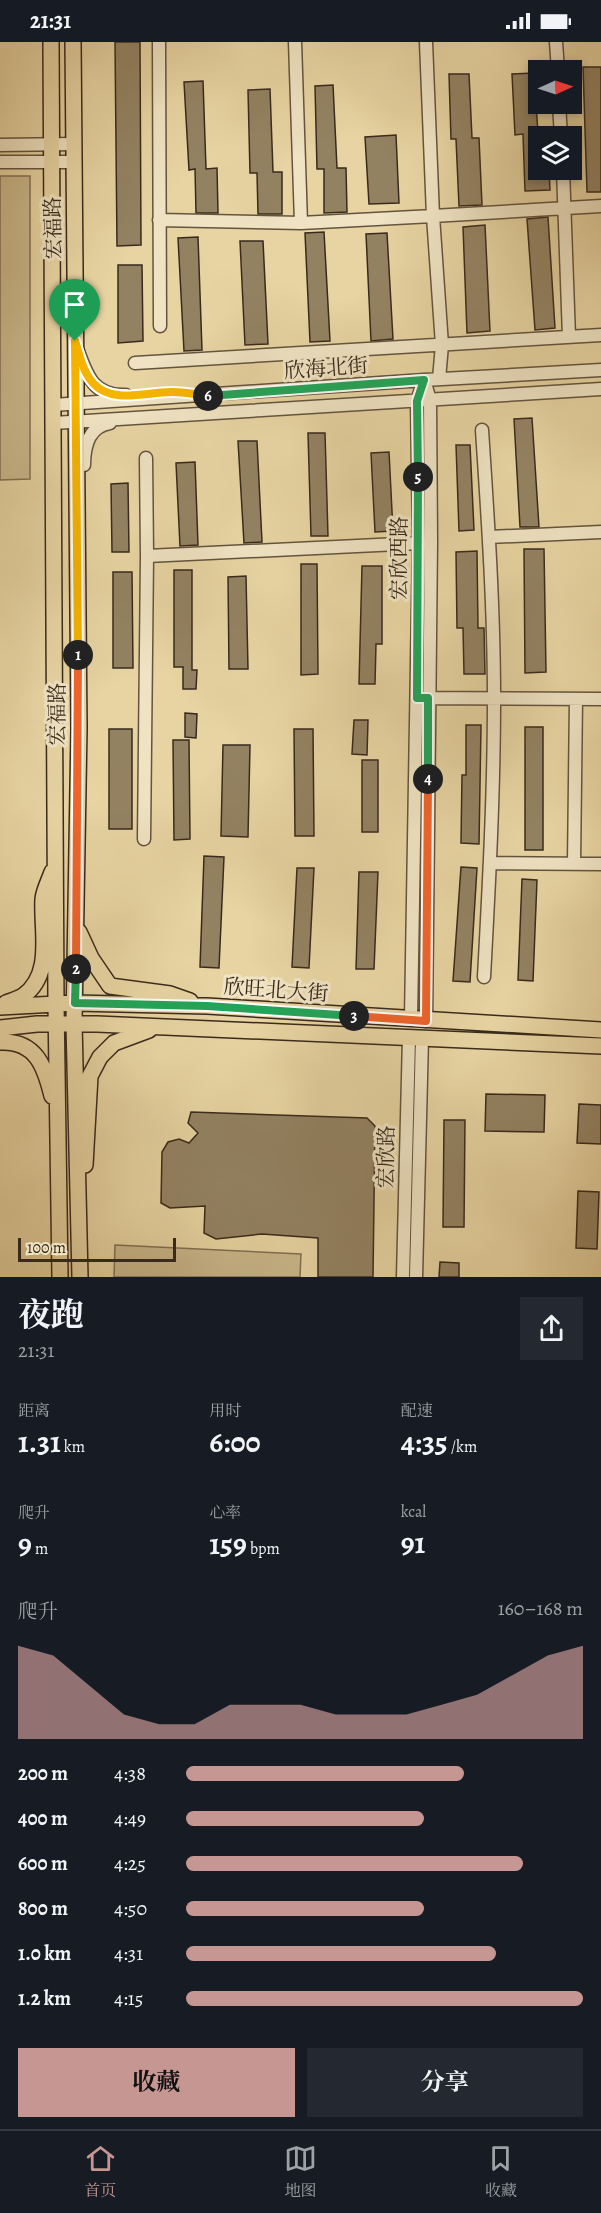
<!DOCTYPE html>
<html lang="zh">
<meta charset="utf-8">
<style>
body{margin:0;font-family:Alegreya,"Noto Serif SC",serif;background:#242831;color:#f1f3f6;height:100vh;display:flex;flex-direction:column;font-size:22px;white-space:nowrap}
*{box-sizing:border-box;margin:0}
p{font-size:20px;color:#9ea1a6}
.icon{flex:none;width:33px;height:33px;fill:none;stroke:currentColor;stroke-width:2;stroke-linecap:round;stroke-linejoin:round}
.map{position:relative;height:1235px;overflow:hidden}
.details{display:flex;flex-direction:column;background:#171b24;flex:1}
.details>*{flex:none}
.needle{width:39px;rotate:87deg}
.controls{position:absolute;left:528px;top:18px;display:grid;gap:12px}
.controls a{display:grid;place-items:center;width:54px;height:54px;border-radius:0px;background:#171b24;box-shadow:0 3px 9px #0003;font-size:30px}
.scale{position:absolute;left:18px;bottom:15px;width:158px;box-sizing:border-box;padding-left:6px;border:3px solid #392a1c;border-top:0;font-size:16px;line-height:21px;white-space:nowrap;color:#392a1c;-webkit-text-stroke:4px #efe3c3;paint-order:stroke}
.pin{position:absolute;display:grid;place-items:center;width:51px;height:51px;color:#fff;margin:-62px -26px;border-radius:50% 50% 50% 0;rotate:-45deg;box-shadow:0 0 6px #0007}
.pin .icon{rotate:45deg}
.km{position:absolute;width:30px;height:30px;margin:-15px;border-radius:50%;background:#222;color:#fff;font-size:16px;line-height:30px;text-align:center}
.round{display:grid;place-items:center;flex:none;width:63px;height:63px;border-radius:0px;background:#242831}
.overview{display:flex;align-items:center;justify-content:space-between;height:102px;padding:0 18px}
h1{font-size:33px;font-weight:700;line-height:45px}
.stats{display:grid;grid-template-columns:repeat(3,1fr);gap:9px;height:102px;padding:6px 18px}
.stats div{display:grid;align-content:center}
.stats b{font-size:30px;font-weight:700}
.stats small{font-size:16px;font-weight:400}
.stats p{font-size:16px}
.chart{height:168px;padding:12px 18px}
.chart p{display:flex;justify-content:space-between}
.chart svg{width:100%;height:108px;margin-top:6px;fill:#c59692;opacity:.7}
.button{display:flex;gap:12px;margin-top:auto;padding:12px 18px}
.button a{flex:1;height:69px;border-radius:0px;background:#c59692;color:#111;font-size:24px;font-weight:700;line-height:69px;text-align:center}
.button a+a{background:#242831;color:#f1f3f6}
ul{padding:0 18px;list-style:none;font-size:20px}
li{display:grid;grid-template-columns:96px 72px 1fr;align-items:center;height:45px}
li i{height:15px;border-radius:8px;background:#c59692}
.status{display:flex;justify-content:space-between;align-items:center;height:42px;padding:0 30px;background:#171b24;direction:ltr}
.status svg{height:16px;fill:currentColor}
.dock{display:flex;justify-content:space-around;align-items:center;height:84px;border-top:2px solid #363941;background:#171b24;font-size:16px;color:#9ea1a6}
.dock a{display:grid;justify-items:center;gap:3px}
.dock .on{color:#c59692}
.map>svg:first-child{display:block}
.green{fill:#c9b78b;stroke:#817054;stroke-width:1.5}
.building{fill:#938262;stroke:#392a1c;stroke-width:1.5}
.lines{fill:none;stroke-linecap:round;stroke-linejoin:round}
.minor-casing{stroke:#64543e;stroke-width:15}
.major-casing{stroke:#392a1c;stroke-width:18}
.minor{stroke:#efe3c3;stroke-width:12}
.major{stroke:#e7d4a2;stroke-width:15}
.split-1-casing{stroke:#fff;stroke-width:12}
.split-2-casing{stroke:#fff;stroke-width:12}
.split-3-casing{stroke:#fff;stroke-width:12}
.split-4-casing{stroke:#fff;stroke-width:12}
.split-5-casing{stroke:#fff;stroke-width:12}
.split-6-casing{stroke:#fff;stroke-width:12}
.split-7-casing{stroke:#fff;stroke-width:12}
.split-1{stroke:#f5b400;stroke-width:8}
.split-2{stroke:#f0652b;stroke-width:8}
.split-3{stroke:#22a559;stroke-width:8}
.split-4{stroke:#f0652b;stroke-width:8}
.split-5{stroke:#22a559;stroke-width:8}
.split-6{stroke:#22a559;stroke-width:8}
.split-7{stroke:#f5b400;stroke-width:8}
.labels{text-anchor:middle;stroke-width:6;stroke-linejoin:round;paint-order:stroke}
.street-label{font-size:21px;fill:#392a1c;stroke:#efe3c3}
</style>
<div class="status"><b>21:31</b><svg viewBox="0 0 49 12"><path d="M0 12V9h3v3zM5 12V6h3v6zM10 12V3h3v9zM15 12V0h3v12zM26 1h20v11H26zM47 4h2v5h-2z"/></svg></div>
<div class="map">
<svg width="601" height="1235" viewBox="0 0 601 1235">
<rect width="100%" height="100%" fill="#e7d4a2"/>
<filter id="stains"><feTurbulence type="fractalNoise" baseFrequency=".00333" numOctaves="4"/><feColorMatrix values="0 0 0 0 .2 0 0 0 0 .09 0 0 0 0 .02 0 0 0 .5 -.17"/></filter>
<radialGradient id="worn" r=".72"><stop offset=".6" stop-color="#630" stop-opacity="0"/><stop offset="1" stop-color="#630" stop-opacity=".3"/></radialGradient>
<path class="green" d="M0,134H30V437L0,438Z
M115,1203L301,1212L300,1235H114Z"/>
<path class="building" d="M115,0H140L141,203L117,204Z
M583,25H601V150H587Z
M534,31L538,91V128H549L550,148L525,149L523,92L515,93L512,32Z
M449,32H469L472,96H479L482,163L459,164L456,97H451Z
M203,39L206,127L217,126L218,171H196L195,127L189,128L184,40Z
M333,43L337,126H346L347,170L324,171V127H317L315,44Z
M270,47L273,130H282V172H258L257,131H250L248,48Z
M396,93L399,161L369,162L365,95Z
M548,175L555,286L535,288L527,177Z
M485,183L490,289L467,291L463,185Z
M324,190L330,299L310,300L305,191Z
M387,191L393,297L371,299L366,192Z
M198,195L202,308L184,309L178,196Z
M240,199H263L268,302L245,303Z
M118,223H142L143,299L118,301Z
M532,376L539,485H520L514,377Z
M308,391H325L328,494H311Z
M238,399H257L262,500L244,501Z
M456,403H470L474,488L459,489Z
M389,410L393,489L375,490L371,411Z
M195,420L198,503L180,504L176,421Z
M128,441L129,510H112L111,442Z
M524,507H544L546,630L525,631Z
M477,509L478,586H484L485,632H464L463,586H457L456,510Z
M301,522H317L318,632L301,633Z
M362,524H382V602H376L375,642H359Z
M174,528H192V628H197L196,647H183V625H174Z
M113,530H132L133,626H113Z
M246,534L248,627H229L228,535Z
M185,671L197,672L196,696L185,695Z
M354,678H368L367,713L352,712Z
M466,683H481L479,802L461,801L462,733H466Z
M525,685H543V808H525Z
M109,687H132V787H109Z
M294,687H313L314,794H295Z
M173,698H189L190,797L174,798Z
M223,703H250L248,795L221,794Z
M362,718H378V790H362Z
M204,814L224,815L219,926L200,925Z
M461,825L477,826L470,940L453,939Z
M297,826H314L309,926L292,925Z
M359,830H378L374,927H356Z
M522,837L537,838L533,939L518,938Z
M486,1052L545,1053L544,1090L485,1089Z
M579,1062L601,1063V1102L577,1101Z
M191,1070L367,1076L375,1084L373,1235H318V1196L262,1192L216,1197L204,1191L205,1164L170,1166L161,1161L162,1110L168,1100L179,1097L189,1101L198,1091L188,1081Z
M444,1078H465L464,1185H443Z
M578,1149L599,1150L597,1207L576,1206Z
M440,1220L459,1221V1235H439Z"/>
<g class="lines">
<defs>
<path id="minor" d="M159,0L160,284
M295,0L301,181
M426,0L433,174L601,164
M556,0L558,28
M559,62L561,94
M0,103L73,102
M0,120H73
M563,128L569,295
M159,178L301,181L433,174L442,303L439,337
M78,309C87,334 94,355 126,353
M135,321L601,293
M424,338L430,358L431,500L426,979
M53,363L424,338L601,328
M54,381L601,347
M482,388C488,478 494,567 494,657C494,750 489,843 484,935
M146,416L147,514
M84,423C84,405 89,384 110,381
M489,495L601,490
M421,656L601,657
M144,797L147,514L419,501
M490,821L601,822
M574,822L576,657
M411,977L419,501L417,359L424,338
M403,1235L409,995
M416,1235L422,996"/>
<path id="major" d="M51,0L56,962L60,1235
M73,0L79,686L74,981L80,1235
M79,890L91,916L110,944L170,952L190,959
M6,961C11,959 18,957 23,954C54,932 41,888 43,857C44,848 49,839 52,830
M0,965L75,961L207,964L601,988
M0,986L37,982H97L601,1004
M0,1000C36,998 45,1025 52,1054
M85,1123L90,1034L100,1015L114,1001L149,988"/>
</defs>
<use href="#minor" class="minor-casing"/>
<use href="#major" class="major-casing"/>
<use href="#minor" class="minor"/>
<use href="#major" class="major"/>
</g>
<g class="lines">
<defs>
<path id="split-1" d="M75,299L78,613"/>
<path id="split-2" d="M76,927L78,613"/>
<path id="split-3" d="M76,927L75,961L207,964L354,974"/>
<path id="split-4" d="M354,974L426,979L428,737"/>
<path id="split-5" d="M418,435L417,656H428V737"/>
<path id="split-6" d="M208,354L424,338L417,359L418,435"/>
<path id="split-7" d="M75,299C80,314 83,331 94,342C113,362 146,350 171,350C183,350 196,352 208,354"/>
</defs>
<use href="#split-1" class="split-1-casing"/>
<use href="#split-2" class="split-2-casing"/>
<use href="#split-3" class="split-3-casing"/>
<use href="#split-4" class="split-4-casing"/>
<use href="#split-5" class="split-5-casing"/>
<use href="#split-6" class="split-6-casing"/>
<use href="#split-7" class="split-7-casing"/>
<use href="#split-1" class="split-1"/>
<use href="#split-2" class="split-2"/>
<use href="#split-3" class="split-3"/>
<use href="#split-4" class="split-4"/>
<use href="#split-5" class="split-5"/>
<use href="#split-6" class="split-6"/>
<use href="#split-7" class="split-7"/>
</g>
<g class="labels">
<g class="street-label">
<text transform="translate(53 186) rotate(-91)" y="7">宏福路</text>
<text transform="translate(326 326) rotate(-4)" y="7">欣海北街</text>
<text transform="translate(399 516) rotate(-90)" y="7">宏欣西路</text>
<text transform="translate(57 672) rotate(-90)" y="7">宏福路</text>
<text transform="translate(276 948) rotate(4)" y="7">欣旺北大街</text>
<text transform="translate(386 1115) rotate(-89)" y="7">宏欣路</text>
</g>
</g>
<rect width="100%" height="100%" filter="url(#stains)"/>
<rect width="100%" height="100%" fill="url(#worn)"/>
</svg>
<div class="controls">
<a><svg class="needle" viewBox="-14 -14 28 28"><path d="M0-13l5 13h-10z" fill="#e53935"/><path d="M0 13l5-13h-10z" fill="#9ea1a6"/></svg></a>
<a><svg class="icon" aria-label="layers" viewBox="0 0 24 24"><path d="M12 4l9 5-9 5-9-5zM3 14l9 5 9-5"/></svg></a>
</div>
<div class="scale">100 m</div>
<div class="pin" style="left:75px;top:299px;background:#1e9e55"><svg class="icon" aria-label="arrive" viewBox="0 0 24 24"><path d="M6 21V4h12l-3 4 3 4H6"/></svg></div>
<b class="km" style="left:78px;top:613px">1</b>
<b class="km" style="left:76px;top:927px">2</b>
<b class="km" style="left:354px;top:974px">3</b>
<b class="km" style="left:428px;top:737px">4</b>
<b class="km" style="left:418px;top:435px">5</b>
<b class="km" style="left:208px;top:354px">6</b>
</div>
<section class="details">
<div class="overview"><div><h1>夜跑</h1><p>21:31</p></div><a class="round"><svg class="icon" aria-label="share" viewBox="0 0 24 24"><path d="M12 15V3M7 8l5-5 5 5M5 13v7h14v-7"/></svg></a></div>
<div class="stats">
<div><p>距离</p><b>1.31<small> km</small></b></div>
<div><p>用时</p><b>6:00</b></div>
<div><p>配速</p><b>4:35<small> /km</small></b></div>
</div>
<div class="stats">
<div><p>爬升</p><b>9<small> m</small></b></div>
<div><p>心率</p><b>159<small> bpm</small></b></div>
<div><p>kcal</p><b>91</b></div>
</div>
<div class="chart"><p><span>爬升</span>160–168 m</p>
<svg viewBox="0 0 160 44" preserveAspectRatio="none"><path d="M0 44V6L10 10L20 22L30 34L40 38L50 38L60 30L70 30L80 30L90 34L100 34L110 34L120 30L130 26L140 18L150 10L160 6V44z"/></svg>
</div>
<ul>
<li><b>200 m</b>4:38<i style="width:70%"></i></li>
<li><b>400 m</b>4:49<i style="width:60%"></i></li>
<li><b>600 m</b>4:25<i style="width:85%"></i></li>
<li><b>800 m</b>4:50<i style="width:60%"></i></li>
<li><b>1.0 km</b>4:31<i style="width:78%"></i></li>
<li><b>1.2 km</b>4:15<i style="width:100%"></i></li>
</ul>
<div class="button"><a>收藏</a><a>分享</a></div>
</section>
<nav class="dock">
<a class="on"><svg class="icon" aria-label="home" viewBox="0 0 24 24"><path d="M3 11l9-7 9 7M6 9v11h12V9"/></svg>首页</a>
<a><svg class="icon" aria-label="map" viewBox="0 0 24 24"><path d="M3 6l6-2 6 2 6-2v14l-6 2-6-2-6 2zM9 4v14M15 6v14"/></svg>地图</a>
<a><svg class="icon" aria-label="saved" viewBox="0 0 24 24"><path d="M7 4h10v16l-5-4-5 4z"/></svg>收藏</a>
</nav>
